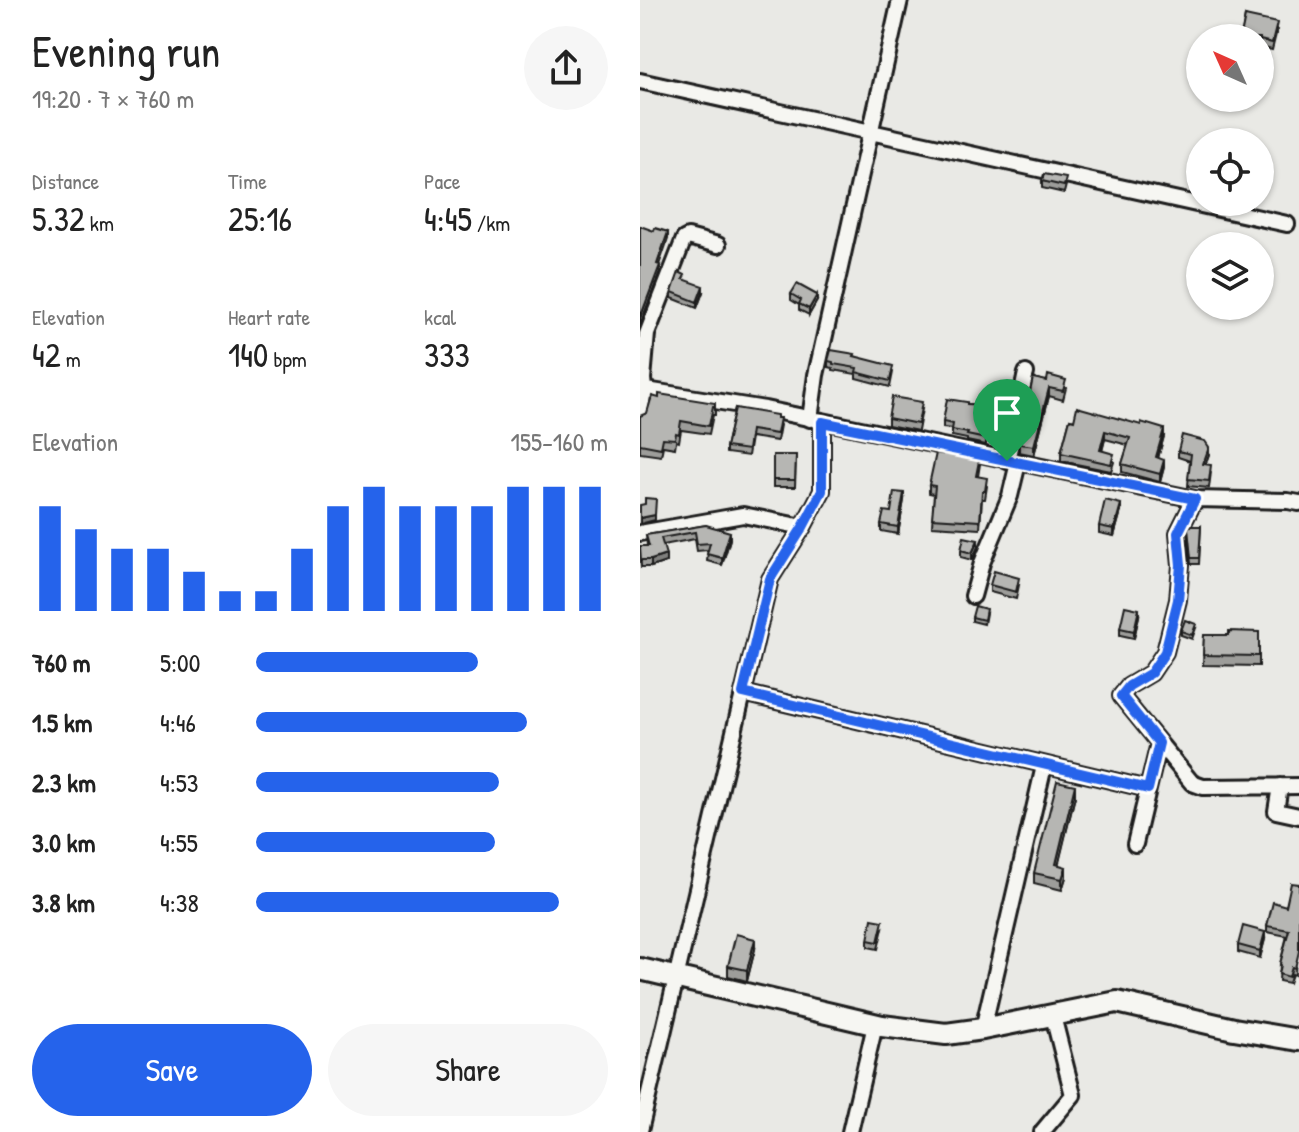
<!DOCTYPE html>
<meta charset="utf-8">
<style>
body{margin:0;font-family:"Patrick Hand",sans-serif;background:#f6f6f6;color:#222;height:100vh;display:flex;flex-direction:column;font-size:30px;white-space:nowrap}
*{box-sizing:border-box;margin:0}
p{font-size:26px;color:#767676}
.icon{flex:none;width:44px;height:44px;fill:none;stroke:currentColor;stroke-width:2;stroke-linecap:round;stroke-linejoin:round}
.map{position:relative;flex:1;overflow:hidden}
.drawer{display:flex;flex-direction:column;background:#fff;width:640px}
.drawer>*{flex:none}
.needle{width:52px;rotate:315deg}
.tools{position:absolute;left:546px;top:24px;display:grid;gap:16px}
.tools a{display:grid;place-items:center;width:88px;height:88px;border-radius:50%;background:#fff;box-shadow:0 2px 6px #0004;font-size:40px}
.pin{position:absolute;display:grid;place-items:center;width:68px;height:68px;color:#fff;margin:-82px -34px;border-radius:50% 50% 50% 0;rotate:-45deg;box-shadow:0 0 8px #0007}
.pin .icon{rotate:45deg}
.round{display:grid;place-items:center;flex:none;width:84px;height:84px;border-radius:42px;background:#f6f6f6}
.headline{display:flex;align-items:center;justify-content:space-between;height:136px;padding:0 32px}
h1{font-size:44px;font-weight:600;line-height:60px}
.stats{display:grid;grid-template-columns:repeat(3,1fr);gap:12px;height:136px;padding:8px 32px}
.stats div{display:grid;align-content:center}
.stats b{font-size:34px;font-weight:600}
.stats small{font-size:22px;font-weight:400}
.stats p{font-size:22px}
.chart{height:224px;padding:16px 32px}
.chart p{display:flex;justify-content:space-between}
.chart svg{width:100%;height:144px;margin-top:8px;stroke:#2563eb;stroke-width:6}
.button{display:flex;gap:16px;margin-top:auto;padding:16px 32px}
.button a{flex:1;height:92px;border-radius:48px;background:#2563eb;color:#fff;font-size:32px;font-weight:600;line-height:92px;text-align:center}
.button a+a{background:#f6f6f6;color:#222}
ul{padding:0 32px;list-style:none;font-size:26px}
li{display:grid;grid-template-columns:128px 96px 1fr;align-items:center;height:60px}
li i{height:20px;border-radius:10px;background:#2563eb}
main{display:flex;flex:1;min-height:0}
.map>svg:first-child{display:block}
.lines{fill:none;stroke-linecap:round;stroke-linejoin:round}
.street-casing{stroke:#1c1c1c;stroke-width:20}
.secondary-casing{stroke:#1c1c1c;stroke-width:26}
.street{stroke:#f6f6f2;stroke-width:14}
.secondary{stroke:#f6f6f2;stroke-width:20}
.wall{fill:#9d9d9a;stroke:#1c1c1c;stroke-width:2}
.shaded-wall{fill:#7f7f7d;stroke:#1c1c1c;stroke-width:2}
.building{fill:#b6b6b3;stroke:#1c1c1c;stroke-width:2}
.route-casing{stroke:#fff;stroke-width:16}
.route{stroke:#2563eb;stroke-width:10}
</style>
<main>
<section class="drawer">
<div class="headline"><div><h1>Evening run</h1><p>19:20 · 7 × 760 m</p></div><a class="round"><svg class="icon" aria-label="share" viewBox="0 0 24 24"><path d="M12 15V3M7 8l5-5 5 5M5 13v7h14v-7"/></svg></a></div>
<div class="stats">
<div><p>Distance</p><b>5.32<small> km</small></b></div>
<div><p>Time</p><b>25:16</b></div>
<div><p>Pace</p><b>4:45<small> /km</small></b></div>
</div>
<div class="stats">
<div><p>Elevation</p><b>42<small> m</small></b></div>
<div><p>Heart rate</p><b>140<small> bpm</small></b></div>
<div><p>kcal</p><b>333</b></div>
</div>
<div class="chart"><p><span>Elevation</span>155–160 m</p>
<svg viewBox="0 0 160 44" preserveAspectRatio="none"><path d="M5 44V12M15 44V19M25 44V25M35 44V25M45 44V32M55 44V38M65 44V38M75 44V25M85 44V12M95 44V6M105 44V12M115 44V12M125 44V12M135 44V6M145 44V6M155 44V6"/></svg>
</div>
<ul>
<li><b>760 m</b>5:00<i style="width:63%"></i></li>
<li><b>1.5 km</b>4:46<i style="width:77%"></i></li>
<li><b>2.3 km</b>4:53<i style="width:69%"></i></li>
<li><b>3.0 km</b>4:55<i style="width:68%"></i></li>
<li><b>3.8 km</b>4:38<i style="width:86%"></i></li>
</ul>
<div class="button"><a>Save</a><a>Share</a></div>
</section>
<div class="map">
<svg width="659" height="1132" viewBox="0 0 659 1132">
<rect width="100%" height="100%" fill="#e9e9e5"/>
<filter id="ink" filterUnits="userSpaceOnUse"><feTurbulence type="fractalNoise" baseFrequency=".0125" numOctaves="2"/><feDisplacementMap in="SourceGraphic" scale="16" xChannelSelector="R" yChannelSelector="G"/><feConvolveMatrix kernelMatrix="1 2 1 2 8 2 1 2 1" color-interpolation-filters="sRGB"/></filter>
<g filter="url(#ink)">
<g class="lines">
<defs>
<path id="street" d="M0,81L647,224
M0,389L125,409L555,499L648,501L659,503
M0,415L4,389L3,379L7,334L44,239L48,237L78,245
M170,419L176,375L260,0
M367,461L386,373
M555,499L538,533L541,565L538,600L525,652L511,673L489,686L481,696L552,783L563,787L659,786
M0,533L103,515L163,527
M333,596L342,563L370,496L378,463
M103,693L508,789
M640,786L636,811L659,816
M495,844L519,743
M343,1029L404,766
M0,1131L130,579L163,527L182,491V422
M210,1132L235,1025
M402,1132L433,1095L413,1016"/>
<path id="secondary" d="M0,969L242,1026L306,1034L343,1029L477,1002L594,1029L659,1040"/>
</defs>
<use href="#street" class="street-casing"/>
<use href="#secondary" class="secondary-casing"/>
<use href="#street" class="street"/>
<use href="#secondary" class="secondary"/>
</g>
<path class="wall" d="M605,16L637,30L632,50L620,47V38H601Z
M402,181L426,185L424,193L402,188Z
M32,292H63L57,308L32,298Z
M151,294L177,301L169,315L159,310V305L151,300Z
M214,356L253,372L250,387L216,378V374L193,370V368L188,367V361Z
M393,378L426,388L423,400L409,396L394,455L379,452V444Z
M75,403V415H73L69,434L41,430L39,442L36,441L35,448L23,446L21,456L0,453V416Z
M327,404L348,405L346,445L327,441V439L312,436V429L303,428V422Z
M95,408L137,418L140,425L137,441L111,437L108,456L86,453V447Z
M282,409L278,431L248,425V418Z
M367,411L360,448L356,447V441Z
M430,419L524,436L518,458L524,467L520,482L482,472V464L488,445L465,439L462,451L474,462L471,471L421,461V453Z
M538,451L569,454L565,465L571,472L569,488L548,486L550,461L538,457Z
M133,455H156L155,487H133Z
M340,464L338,476L347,486L345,499H342L340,529L292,526L294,494L289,493V485Z
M264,500L258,534L241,531V524Z
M481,511L474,536L459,533V526Z
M66,525L90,539L82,565L67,561L68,550L57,551L55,539L23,545L26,562L11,567H1L0,546H7L6,535Z
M561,526L559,564H551L548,535Z
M338,547L332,560L321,557V550Z
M350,585H379L376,599L350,592Z
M346,613L344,624L332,621V617Z
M499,616L494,638L480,635V628Z
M556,628L552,639L541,635V631Z
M619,632V666L563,665L564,635H589Z
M435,796L418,865L426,877L422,890L394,883V873Z
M659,884L655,975L652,974L649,983L639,981L640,964L647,936L627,932V926L646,906Z
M243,928L238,949L228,947V940Z
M625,939L620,958L598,952V945Z
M115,949L107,981L88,976V966Z"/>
<path class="shaded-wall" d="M28,232V239L17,271V264Z
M20,265V272L0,325V318Z
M63,286V292L57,308V302Z
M177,295V301L169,315V309Z
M409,388V396L394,455V446Z
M367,405V411L360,448V442Z
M524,429V436L516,465V457Z
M465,431V439L460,458V450Z
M569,447V454L563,471V464Z
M524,460V467L520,482V474Z
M264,493V500L258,534V527Z
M481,504V511L474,536V529Z
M15,515V520L0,524V518Z
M90,532V539L82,565V558Z
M338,540V547L332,560V553Z
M26,555V562L11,567V560Z
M499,609V616L494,638V631Z
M435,785V796L416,875V864Z
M426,867V877L422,890V879Z
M625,932V939L620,958V951Z
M115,939V949L107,981V970Z"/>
<path class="building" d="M605,16L637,23L632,43L620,40V38H609L601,36Z
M404,174L426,178L424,186L402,181Z
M0,226L14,231L15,228L28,232L17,264L20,265L0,318Z
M39,272L45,275L43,279L63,286L57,302L32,292Z
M157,284L177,295L169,309L159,304L161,300L151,294Z
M191,350L215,354L214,356L253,366L250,381L216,372L217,368L193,364V362L188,361Z
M408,375L426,380L423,391L409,388L394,446L379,444L393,378L407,381Z
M19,394L75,403V406H73L69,426L41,421L39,434L36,433L35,439L23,438L21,448L0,444V416L7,413L12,396L19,398Z
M252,397L282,402L278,424L248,418Z
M307,399L327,402V404L348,405L346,439L327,435L328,433L312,430L313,424L303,422Z
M367,405L360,442L356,441Z
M437,407L501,425V422L524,429L516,457L524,460L520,474L482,464L490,438L465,431L460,450L474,454L471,464L421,453L430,419L434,420Z
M95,408L137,415V418H140L137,434L111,430L108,450L86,447Z
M542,435L565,441L569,447L563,464L571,465L569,481L548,479L551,454L538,451Z
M303,449L340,456L336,476L347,478L345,491H342L340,521L292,518L295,486L289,485L296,453L302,454Z
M133,455H156L155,480H133Z
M254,492L264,493L258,527L241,524L244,511L251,512Z
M5,498L16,499L15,515L0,518V505L5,504Z
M465,500L481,504L474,529L459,526Z
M66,525L90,532L82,558L67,554L70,543L57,544L55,532L21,538L26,555L11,560H1L0,546H9L6,535Z
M550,526H561L559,558H551L548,528Z
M324,537L338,540L332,553L321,550Z
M354,571L379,578L376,592L350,585Z
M335,606L346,609L344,620L332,617Z
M485,606L499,609L494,631L480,628Z
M545,620L556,624L552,635L541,631Z
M589,631L619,632V656L563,655L564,635H589Z
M417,781L435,785L416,864L426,867L422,879L394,873Z
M651,883L659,884V951L655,968L652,967L649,977L639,974L641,965L640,964L649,930L627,926L633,902L646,906Z
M232,919L243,921L238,942L228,940Z
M603,926L625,932L620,951L598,945Z
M96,934L115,939L107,970L88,966Z"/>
</g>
<g class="lines" filter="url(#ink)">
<defs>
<path id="route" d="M182,422L555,499L538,533L541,565L538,600L525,652L511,673L489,686L481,696L519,743L508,789L103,693L130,579L163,527L182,491Z"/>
</defs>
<use href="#route" class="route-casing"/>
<use href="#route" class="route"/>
</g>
</svg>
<div class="tools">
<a><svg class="needle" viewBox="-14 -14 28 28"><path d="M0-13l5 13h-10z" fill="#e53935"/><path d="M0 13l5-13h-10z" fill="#767676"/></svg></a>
<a><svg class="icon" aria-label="locate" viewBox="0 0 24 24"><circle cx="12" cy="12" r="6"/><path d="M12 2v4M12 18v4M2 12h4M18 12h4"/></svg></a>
<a><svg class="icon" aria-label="layers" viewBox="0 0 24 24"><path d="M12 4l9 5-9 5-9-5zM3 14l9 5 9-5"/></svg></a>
</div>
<div class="pin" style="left:367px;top:461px;background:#1e9e55"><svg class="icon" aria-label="arrive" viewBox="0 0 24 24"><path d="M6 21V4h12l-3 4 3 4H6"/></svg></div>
</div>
</main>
